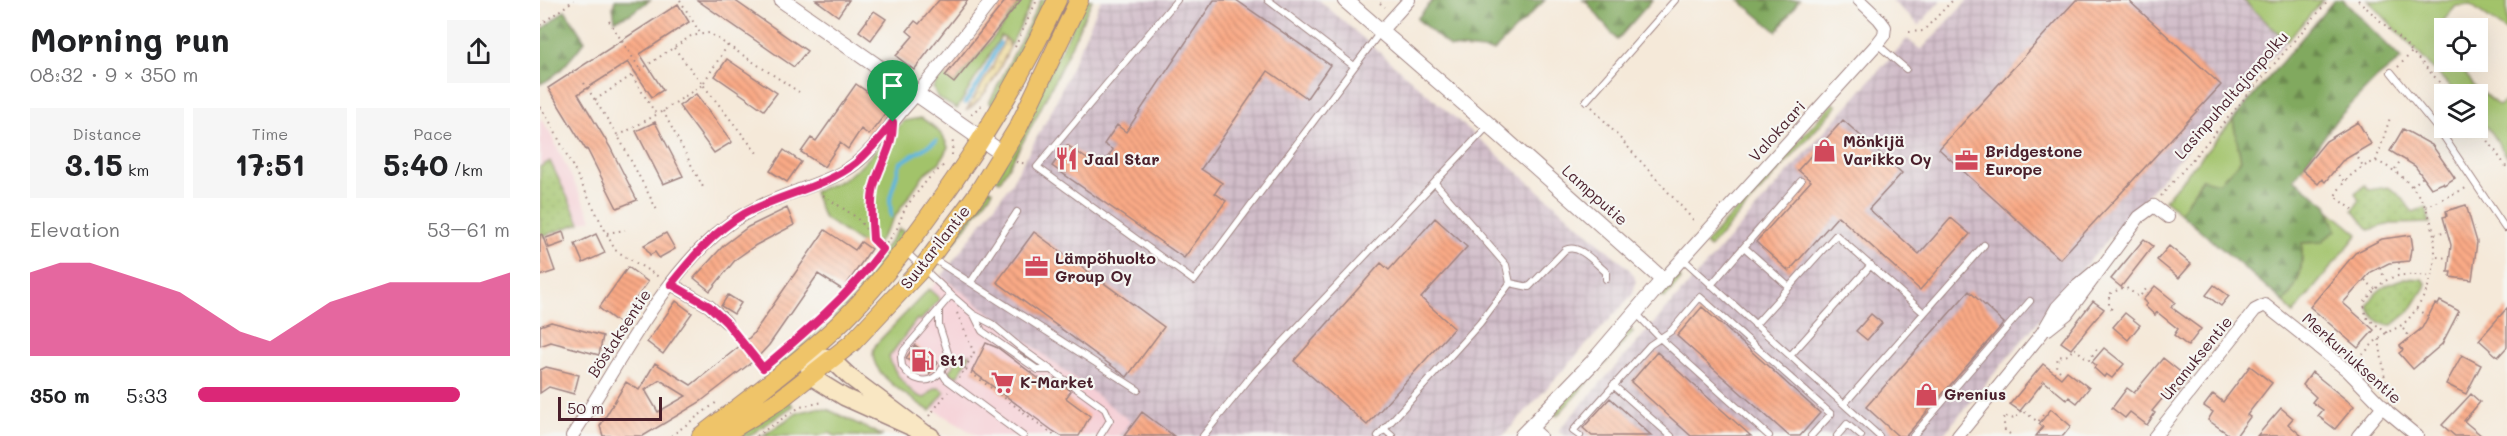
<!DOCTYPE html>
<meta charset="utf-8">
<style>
body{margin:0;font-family:Mali,sans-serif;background:#f6f6f6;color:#202124;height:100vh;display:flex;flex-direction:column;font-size:22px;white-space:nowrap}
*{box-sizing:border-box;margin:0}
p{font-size:20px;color:#757577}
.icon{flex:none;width:33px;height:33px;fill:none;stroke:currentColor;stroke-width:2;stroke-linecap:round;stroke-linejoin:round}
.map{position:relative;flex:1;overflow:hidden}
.panel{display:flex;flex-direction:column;background:#fff;width:540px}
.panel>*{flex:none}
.controls{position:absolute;left:1894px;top:18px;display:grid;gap:12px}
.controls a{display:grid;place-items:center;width:54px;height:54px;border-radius:0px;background:#fff;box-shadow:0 6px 24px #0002;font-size:30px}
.scale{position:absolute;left:18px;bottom:15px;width:104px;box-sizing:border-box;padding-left:6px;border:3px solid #4a1f2b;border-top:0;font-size:16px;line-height:21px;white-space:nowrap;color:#4a1f2b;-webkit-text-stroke:4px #f6f6f2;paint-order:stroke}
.pin{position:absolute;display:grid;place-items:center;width:51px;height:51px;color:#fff;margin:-62px -26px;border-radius:50% 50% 50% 0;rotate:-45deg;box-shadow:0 0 6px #0007}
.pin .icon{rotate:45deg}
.round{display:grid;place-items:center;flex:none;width:63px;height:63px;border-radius:0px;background:#f6f6f6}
.headline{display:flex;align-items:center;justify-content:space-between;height:102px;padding:0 30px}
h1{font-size:33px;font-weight:800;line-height:45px}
.figures{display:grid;grid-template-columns:repeat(3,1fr);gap:9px;height:102px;padding:6px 30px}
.figures div{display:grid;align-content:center;border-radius:0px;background:#f6f6f6;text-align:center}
.figures b{font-size:30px;font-weight:800}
.figures small{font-size:16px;font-weight:400}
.figures p{font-size:16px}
.chart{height:168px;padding:12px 30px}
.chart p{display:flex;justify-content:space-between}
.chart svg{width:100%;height:108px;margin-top:6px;fill:#db2777;opacity:.7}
ul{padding:0 30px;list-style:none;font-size:20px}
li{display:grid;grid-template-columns:96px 72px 1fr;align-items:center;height:45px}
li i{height:15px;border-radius:8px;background:#db2777}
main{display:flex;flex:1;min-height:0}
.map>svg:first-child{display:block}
.built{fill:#f6cfd6}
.industrial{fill:url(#industrial-grid)}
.grass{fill:#a2c36b;stroke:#76714b;stroke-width:1.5}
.forest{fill:url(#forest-firs);stroke:#666445;stroke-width:1.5}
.sand{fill:url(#sand-dots);stroke:#9c7c64;stroke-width:1.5}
.park{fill:url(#park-dots);stroke:#76714b;stroke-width:1.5}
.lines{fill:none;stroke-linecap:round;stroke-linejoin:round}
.stream{stroke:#60b6dd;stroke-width:4}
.building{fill:url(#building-back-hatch);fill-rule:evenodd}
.service-casing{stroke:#a08482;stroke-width:8}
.minor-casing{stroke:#a08482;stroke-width:14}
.tertiary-casing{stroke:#a08482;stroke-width:17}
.secondary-casing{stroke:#a08482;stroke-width:19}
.primary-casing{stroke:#a08482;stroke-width:20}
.path{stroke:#a08482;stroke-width:2;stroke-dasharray:1.5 4.5;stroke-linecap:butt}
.service{stroke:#fff;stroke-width:6}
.minor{stroke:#fff;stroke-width:12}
.tertiary{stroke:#fff;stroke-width:15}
.secondary{stroke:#f9e7c3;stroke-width:16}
.primary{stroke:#efc469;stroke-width:18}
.route-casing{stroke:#fff;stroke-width:12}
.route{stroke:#db2777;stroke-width:8}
.labels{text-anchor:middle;stroke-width:4.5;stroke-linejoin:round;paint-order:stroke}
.street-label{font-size:16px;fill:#4a1f2b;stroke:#f6f6f2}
.poi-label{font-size:16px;font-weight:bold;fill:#4a1f2b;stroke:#f6f6f2;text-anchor:start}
</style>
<main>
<section class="panel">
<div class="headline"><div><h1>Morning run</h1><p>08:32 · 9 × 350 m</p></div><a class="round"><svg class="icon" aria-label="share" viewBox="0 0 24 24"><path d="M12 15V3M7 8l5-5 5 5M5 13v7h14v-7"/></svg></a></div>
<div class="figures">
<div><p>Distance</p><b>3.15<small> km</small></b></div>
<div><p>Time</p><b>17:51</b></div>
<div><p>Pace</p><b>5:40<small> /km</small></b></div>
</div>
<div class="chart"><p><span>Elevation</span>53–61 m</p>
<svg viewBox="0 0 160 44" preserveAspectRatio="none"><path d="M0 44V10L10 6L20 6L30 10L40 14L50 18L60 26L70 34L80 38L90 30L100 22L110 18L120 14L130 14L140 14L150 14L160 10V44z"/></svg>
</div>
<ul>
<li><b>350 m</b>5:33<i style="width:84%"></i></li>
</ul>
</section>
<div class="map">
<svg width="1967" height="436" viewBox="0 0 1967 436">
<defs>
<pattern id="industrial-grid" width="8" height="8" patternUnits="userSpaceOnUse" patternTransform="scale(1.5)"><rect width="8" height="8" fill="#d1bdc9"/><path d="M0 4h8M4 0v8" fill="none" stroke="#b5a2ad"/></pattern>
<pattern id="forest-firs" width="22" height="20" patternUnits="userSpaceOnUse" patternTransform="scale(1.5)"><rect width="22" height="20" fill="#81a95f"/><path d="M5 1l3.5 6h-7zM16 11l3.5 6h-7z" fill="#6c894f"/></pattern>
<pattern id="sand-dots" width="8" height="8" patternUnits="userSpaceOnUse" patternTransform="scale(1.5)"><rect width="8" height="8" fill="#eeda9e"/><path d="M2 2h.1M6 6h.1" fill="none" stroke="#cebb88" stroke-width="1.8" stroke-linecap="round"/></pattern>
<pattern id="park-dots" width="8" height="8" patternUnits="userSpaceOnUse" patternTransform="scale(1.5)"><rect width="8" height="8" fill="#a2c36b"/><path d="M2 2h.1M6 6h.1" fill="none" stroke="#8da75d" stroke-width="1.8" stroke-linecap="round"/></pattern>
<pattern id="building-back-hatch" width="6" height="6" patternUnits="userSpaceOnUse" patternTransform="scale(1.5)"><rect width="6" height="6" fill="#faaa86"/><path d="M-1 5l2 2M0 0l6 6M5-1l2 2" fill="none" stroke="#cc8a6e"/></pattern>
</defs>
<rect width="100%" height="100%" fill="#f6f6f2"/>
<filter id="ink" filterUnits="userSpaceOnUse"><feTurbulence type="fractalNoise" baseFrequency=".0167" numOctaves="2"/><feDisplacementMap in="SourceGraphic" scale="12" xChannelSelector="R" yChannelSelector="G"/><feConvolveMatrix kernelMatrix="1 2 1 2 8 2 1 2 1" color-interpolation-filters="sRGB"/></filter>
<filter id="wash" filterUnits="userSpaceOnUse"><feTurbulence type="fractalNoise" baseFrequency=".008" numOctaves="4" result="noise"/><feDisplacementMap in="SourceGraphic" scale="24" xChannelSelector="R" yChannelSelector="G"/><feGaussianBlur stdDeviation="1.35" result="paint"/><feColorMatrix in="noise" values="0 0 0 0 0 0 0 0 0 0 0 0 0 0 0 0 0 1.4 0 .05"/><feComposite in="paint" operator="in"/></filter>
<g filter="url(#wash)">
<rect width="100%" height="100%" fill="#f5e9d9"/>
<path class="built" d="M0,118L9,131L52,219L0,236Z
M402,276L591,421L580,436H437L380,401L344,364L356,330Z"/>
<path class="industrial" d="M561,0H779L1087,267L1094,275L1096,283L1092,295L963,436H580L590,421L402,276L471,184L512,110Z
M1351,0H1401L1379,25Z
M1428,0H1703L1747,41L1693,97L1530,283L1402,436H1024L1018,431L1367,39L1381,50Z"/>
<path class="grass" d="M479,0H493L470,47L468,40L461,36L417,109L398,98L393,88L399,76H405L415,83L460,30L480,2Z
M501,0H508L453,105L449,103Z
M546,0H552C524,62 496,123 460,181L456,179Z
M1703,0H1783L1747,41Z
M1828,0H1967V32L1931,5L1916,6L1904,20L1905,62H1918L1933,85L1959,106L1967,100V157L1952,133L1938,118V94H1917Z
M1293,103L1297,106L1169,248L1165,244Z
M381,118C394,126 403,133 408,147L400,162L384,174L332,251L283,217L274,192L302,180L320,167L364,121Z
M1693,120L1701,160L1679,184L1662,179L1640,213L1625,200Z
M449,188L453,191L414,243L412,242Z
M1789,210L1818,234L1753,314L1744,302C1761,281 1763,270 1762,243L1781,242L1796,230Z
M359,229L364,231C356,258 315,296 295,318L291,313L324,277Z
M1138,274L1141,279L1125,298L1118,296Z
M389,289L400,299L380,321L377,319L349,357C353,371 370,396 385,398L395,388H400L405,392L390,411C373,399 318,369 337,343Z
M282,322L285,326L240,366L237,362Z
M1089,328L1093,332L1017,416L1013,412Z
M431,354L417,377L408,372L421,356Z
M249,401L253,406L209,436H200Z
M277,408L289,410L343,436H296L289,433L278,436H222L257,413Z"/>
<path class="forest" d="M75,0H110L90,14L75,20L73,7Z
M893,0H1005L954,51L910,47L877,19Z
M1042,0H1112L1077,40L1046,1Z
M1199,0H1259L1237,32Z
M1794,0H1803L1861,59L1836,79L1796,120L1754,179L1787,205L1796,230L1781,242L1762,243C1762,270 1761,281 1744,302L1640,213L1662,179L1679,183L1701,160L1693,120Z
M25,10L45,41C32,57 19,76 0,84V31Z"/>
<path class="sand" d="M465,38L470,47C458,71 449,95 426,111L453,66Z"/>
<path class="park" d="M10,161L40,223L0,237V167Z
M1825,185L1829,190L1848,187L1856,192L1873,212L1886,207L1890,223L1851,224L1829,230L1813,210L1819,201L1815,193Z
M1865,278L1882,279L1886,283L1885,287L1870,311L1853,325C1841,326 1833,318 1828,307C1833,290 1849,283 1865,278Z"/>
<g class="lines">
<path class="stream" d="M425,103L439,83L460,43
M351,216L350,198L360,163L396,141"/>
</g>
<g id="blocks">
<path class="building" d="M157,0H194L267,51L254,67Z
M276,0H309L298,16Z
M399,0H428L374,70L356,56L373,36L367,31L375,21L379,24Z
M466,0H481L414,83L405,76Z
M674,0H696L790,65L767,98L728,71L661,169L682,183L675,193L686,201L644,258L512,166L527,145L560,168L573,150L564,144L577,125L586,132Z
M1536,0H1588L1681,85L1520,259L1399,149Z
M138,4L149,22L100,54L123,90L112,97L88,62L38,94L70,147L97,200L77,208L47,149L46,150L8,88Z
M334,11L346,19L331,40L319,31Z
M187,59L237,93L224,110L175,76Z
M316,84L350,108L329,135L321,129L308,149L300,143L284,167L261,152L271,138L276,141Z
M156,94L192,142L174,153L139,106Z
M1303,120L1362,173L1329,209L1379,254L1411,218L1430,234L1380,290L1298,216L1249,271L1216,242L1271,181L1258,170Z
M115,122L143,176L123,184L96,131Z
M1818,122L1831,144L1802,161L1785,182L1782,179L1778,184L1762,170L1786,141Z
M1863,129L1892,145L1915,178L1904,185L1903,183L1891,188L1875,166L1850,151Z
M244,150L261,162L247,182L230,171Z
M1926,205L1937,242L1932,280L1910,277L1911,272H1908L1911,245L1903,217L1907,216L1906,211Z
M247,208L254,225L216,245L196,259L170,291L154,278L184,245L208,227Z
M895,218L927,247L881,298L914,328L827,425L754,361L841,263L849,270Z
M285,230L315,250L321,242L331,249L303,290L278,274L229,345L216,359L160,402L103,436H63L60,426L86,382L99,390L115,363L151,385L206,341L213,334ZM120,380L146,396L118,412L105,390Z
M23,232L26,242L9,248L6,238Z
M494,232L624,327L587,377L457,282Z
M126,233L135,249L119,258L115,252L110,255L104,245Z
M2,234L15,271L0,276V235Z
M56,234L65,253L43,263L35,244Z
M1871,235L1873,249H1871L1869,261L1849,263L1831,272L1803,303L1834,330L1818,348L1770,307L1815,253L1842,239Z
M1604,239L1613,246L1581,287L1571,279Z
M1629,246L1651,264L1639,278L1617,260Z
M88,267L108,282L79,323L59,308Z
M1674,285L1689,296L1681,306L1666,295Z
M1615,286L1635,302L1631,307L1661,329L1648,346L1634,335L1638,329L1617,312L1615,315L1605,306L1607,304L1603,300Z
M1429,291L1464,323L1366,436H1358L1326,407Z
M188,295L201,303L194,314L181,306Z
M136,301L152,313L123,354L107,342Z
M1553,301L1564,309L1531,349L1521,342Z
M1900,301L1919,311L1902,344L1873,369L1859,353L1863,350L1860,346L1882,328L1895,304L1898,305Z
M1162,307L1280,413L1260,436H1249L1137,336Z
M1967,308V347L1958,357L1939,340Z
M1585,313L1600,325L1588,340L1573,327Z
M1331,314L1342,323L1327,340L1316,331Z
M11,322L63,336L59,355L11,342L0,346V326Z
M446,343L458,348L510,387L515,379L531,391L526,398L550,416L539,436H521L513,431L432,371Z
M375,345L398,363L389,374L366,358Z
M1564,348L1584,364L1572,378L1566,374L1564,377L1554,368L1556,365L1552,362Z
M1117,352L1211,436H1151L1091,382Z
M1922,355L1941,365L1926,394L1906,384Z
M1623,358L1649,379L1638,392L1632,387L1612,411L1615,413L1607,425L1590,412L1585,418L1572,408L1587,388L1594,393Z
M1503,364L1521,378L1527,371L1549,388L1537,403L1529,397L1527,400L1504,381L1480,411L1470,404Z
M1710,366L1732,383L1707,415L1710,417L1696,436H1691L1668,420L1673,412L1664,406L1673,394L1683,402Z
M6,367L39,375L34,394L9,387L0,393V370Z
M1772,372L1814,406L1795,429L1778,416L1783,410L1772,402L1776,397L1763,385Z
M1931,394L1940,402L1924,421L1942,436H1915L1902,425Z
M1070,398L1112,436H1052L1043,428Z
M1741,408L1753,418L1748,424L1762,436H1717Z
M1511,409L1531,426L1523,436H1496L1503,427L1499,424Z
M602,412L634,436H584Z"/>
</g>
</g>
<g filter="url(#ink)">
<use href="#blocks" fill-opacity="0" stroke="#a08482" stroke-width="1.5"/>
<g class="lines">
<defs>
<path id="service" d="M637,0L497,167L654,281L841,31
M728,0L814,66
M1337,44L1366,69
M1851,72L1904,137L1965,228L1967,227
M1046,101L1135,0
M1204,247L1249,287
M365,251L411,295L364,350L361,357L362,366C372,381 389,387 401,371
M392,258L598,390
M1143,259L1339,436
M431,282L477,212
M970,283L989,287L1025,250C1039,243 1055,263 1066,272V279
M1171,285L1261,181
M411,295L433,314L452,324L482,349L565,409L570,420L560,436
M399,310V325L409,356L401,371L406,379L483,436
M1095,312L1120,338L1229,436
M434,315L442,331L498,370H509
M1215,325L1296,235L1384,313
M1250,356L1331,265
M1073,385L1131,436
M1304,404L1444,245
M844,429L852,436
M663,436L712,375L949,125
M838,436L940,323L970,283L966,265L895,183
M1040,436L1033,431L1110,345L1131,331L1160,297L1291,414L1271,436
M1297,436L1307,424L1321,436
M1373,436L1490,301"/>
<path id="minor" d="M841,31L869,0
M1123,280L1337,44L1344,35L1345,27L1339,19L1319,0
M131,284L169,306L186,322
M1508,329L1527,314L1599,217L1614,206L1628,217
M991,428L1000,436
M32,436C76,370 115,289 174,236C198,214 227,202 257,191C277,183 298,177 315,164C336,148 349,125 366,106C396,73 424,36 452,0
M1418,436L1502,333L1517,307L1536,287L1560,267
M1615,436L1715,310L1725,305L1808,371L1848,412L1877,436
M1818,436L1843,406"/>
<path id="tertiary" d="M242,0L463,154
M805,0L949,125L1123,280L1052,363L982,436"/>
<path id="secondary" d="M386,434L310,377L290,358L267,352L270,376L304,397L391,436"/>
<path id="primary" d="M161,436C206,401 253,367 296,327C331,294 361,255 389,216C440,146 481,78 517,0
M181,436L238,401L312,343L383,267L438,193L479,126L539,0"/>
</defs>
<use href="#service" class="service-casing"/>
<use href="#minor" class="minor-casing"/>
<use href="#tertiary" class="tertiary-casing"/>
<use href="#secondary" class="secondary-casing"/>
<use href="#primary" class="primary-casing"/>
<path class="path" d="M140,0L160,33
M1818,0L1865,44L1910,94
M840,3L845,7
M69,21L100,69
M0,25L34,0
M1369,32L1383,31L1413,0
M475,47L497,0
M134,48L217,153
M1858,67L1872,52
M92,76L116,114
M44,83L78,136L118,212
M55,100L151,36L169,33L259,92
M0,107L9,120L75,250L119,277
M1052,107L1156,223
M123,111L163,187
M431,114L443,104
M1938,126L1967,168
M78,136L123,111L162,85L188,45
M1815,153L1823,166
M412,155L413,138
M1836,161L1850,118
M476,162L487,164
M1855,169L1862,158
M1794,171L1804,181
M1872,186L1883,177
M283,195L316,217L343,249
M1621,196L1789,0
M1886,207L1926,188
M1813,210L1795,196C1805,178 1817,168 1836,161C1899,188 1913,264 1871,316C1859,331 1850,328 1838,339C1830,346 1823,355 1816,362
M67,233L85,230
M1895,234L1907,231
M333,239C331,207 334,181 347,151
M339,253L356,231L365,208L388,179L404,165
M1897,257L1909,258
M1859,262V274
M1840,268L1845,279
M1825,280L1835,289
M296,303L315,283
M1572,309L1569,307V294L1585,287L1599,297L1608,287
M1876,309L1888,316
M417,313L434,353L419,378
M1863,329L1871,338
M192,332L223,368
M1847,333L1826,317L1824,303C1846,274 1855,273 1892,276
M1839,339L1847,392
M426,369L515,436
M1520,371L1516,367L1518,357L1528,355L1534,348L1549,360L1557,349
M389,416L408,392
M1470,434L1465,431L1463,416L1475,419L1482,410L1498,422L1503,415
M131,436L177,402
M216,436L260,407L283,402"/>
<use href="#service" class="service"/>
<use href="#minor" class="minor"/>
<use href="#tertiary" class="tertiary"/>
<use href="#secondary" class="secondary"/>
<use href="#primary" class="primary"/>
</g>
</g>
<g class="lines" filter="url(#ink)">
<defs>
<path id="route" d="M353,122C354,146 340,164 334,186C330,203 332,222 333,239L343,249C309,295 266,332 223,368L186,322L169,306L131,284C152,258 174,231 204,214C238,195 286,187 316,163C330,151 342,136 353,122Z"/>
</defs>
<use href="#route" class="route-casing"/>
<use href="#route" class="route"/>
</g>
<defs>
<symbol id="shop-bare" viewBox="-9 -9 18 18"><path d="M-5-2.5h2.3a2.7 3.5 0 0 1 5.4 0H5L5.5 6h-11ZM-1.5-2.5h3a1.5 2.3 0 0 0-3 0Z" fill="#d1495b" stroke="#f6f6f2" stroke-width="2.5" paint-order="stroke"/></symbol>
<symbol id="restaurant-bare" viewBox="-9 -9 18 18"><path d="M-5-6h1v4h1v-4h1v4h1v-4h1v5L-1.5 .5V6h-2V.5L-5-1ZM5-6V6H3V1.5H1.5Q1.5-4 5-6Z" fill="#d1495b" stroke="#f6f6f2" stroke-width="2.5" paint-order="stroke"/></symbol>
<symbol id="office-bare" viewBox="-9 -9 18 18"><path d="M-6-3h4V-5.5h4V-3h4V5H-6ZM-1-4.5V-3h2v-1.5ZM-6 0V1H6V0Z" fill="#d1495b" stroke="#f6f6f2" stroke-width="2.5" paint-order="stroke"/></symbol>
<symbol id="fuel-bare" viewBox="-9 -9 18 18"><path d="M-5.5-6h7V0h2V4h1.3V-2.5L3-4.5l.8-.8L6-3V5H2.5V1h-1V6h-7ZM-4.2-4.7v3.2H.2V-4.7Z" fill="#d1495b" stroke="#f6f6f2" stroke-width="2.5" paint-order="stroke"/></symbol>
<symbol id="supermarket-bare" viewBox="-9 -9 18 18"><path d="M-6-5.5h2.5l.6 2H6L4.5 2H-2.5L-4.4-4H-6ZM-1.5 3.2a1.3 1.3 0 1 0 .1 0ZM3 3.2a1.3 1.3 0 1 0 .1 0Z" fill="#d1495b" stroke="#f6f6f2" stroke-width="2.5" paint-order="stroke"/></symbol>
</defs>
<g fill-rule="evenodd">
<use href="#shop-bare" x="1268" y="134" width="33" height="33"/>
<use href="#restaurant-bare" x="510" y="142" width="33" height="33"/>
<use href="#office-bare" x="1410" y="144" width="33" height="33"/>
<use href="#office-bare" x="480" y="250" width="33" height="33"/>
<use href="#fuel-bare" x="366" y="344" width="33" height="33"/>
<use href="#supermarket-bare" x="446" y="366" width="33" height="33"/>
<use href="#shop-bare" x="1370" y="378" width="33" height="33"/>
</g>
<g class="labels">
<g class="street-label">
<text transform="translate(1691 95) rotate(-49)" y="6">Lasinpuhaltajanpolku</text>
<text transform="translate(1237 131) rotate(-48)" y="6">Valokaari</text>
<text transform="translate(1055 195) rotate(42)" y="6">Lampputie</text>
<text transform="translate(395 247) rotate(-52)" y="6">Suutarilantie</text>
<text transform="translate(79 333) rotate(-57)" y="6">Böstaksentie</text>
<text transform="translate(1656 358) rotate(-51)" y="6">Uranuksentie</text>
<text transform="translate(1812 358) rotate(42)" y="6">Merkuriuksentie</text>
</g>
<g class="poi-label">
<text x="1303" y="147">Mönkijä<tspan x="1303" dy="18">Varikko Oy</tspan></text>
<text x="1445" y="157">Bridgestone<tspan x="1445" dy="18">Europe</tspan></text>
<text x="544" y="165">Jaal Star</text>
<text x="515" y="264">Lämpöhuolto<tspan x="515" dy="18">Group Oy</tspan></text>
<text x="400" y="366">St1</text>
<text x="480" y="388">K-Market</text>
<text x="1404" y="400">Grenius</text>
</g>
</g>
</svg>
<div class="controls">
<a><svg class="icon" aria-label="locate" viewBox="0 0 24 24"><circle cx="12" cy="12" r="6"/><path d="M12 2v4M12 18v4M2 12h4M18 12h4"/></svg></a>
<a><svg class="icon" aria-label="layers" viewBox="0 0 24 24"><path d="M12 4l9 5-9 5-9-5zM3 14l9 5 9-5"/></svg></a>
</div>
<div class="scale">50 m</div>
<div class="pin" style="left:353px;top:122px;background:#1e9e55"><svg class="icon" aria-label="arrive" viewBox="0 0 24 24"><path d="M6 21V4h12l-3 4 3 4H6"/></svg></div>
</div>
</main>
